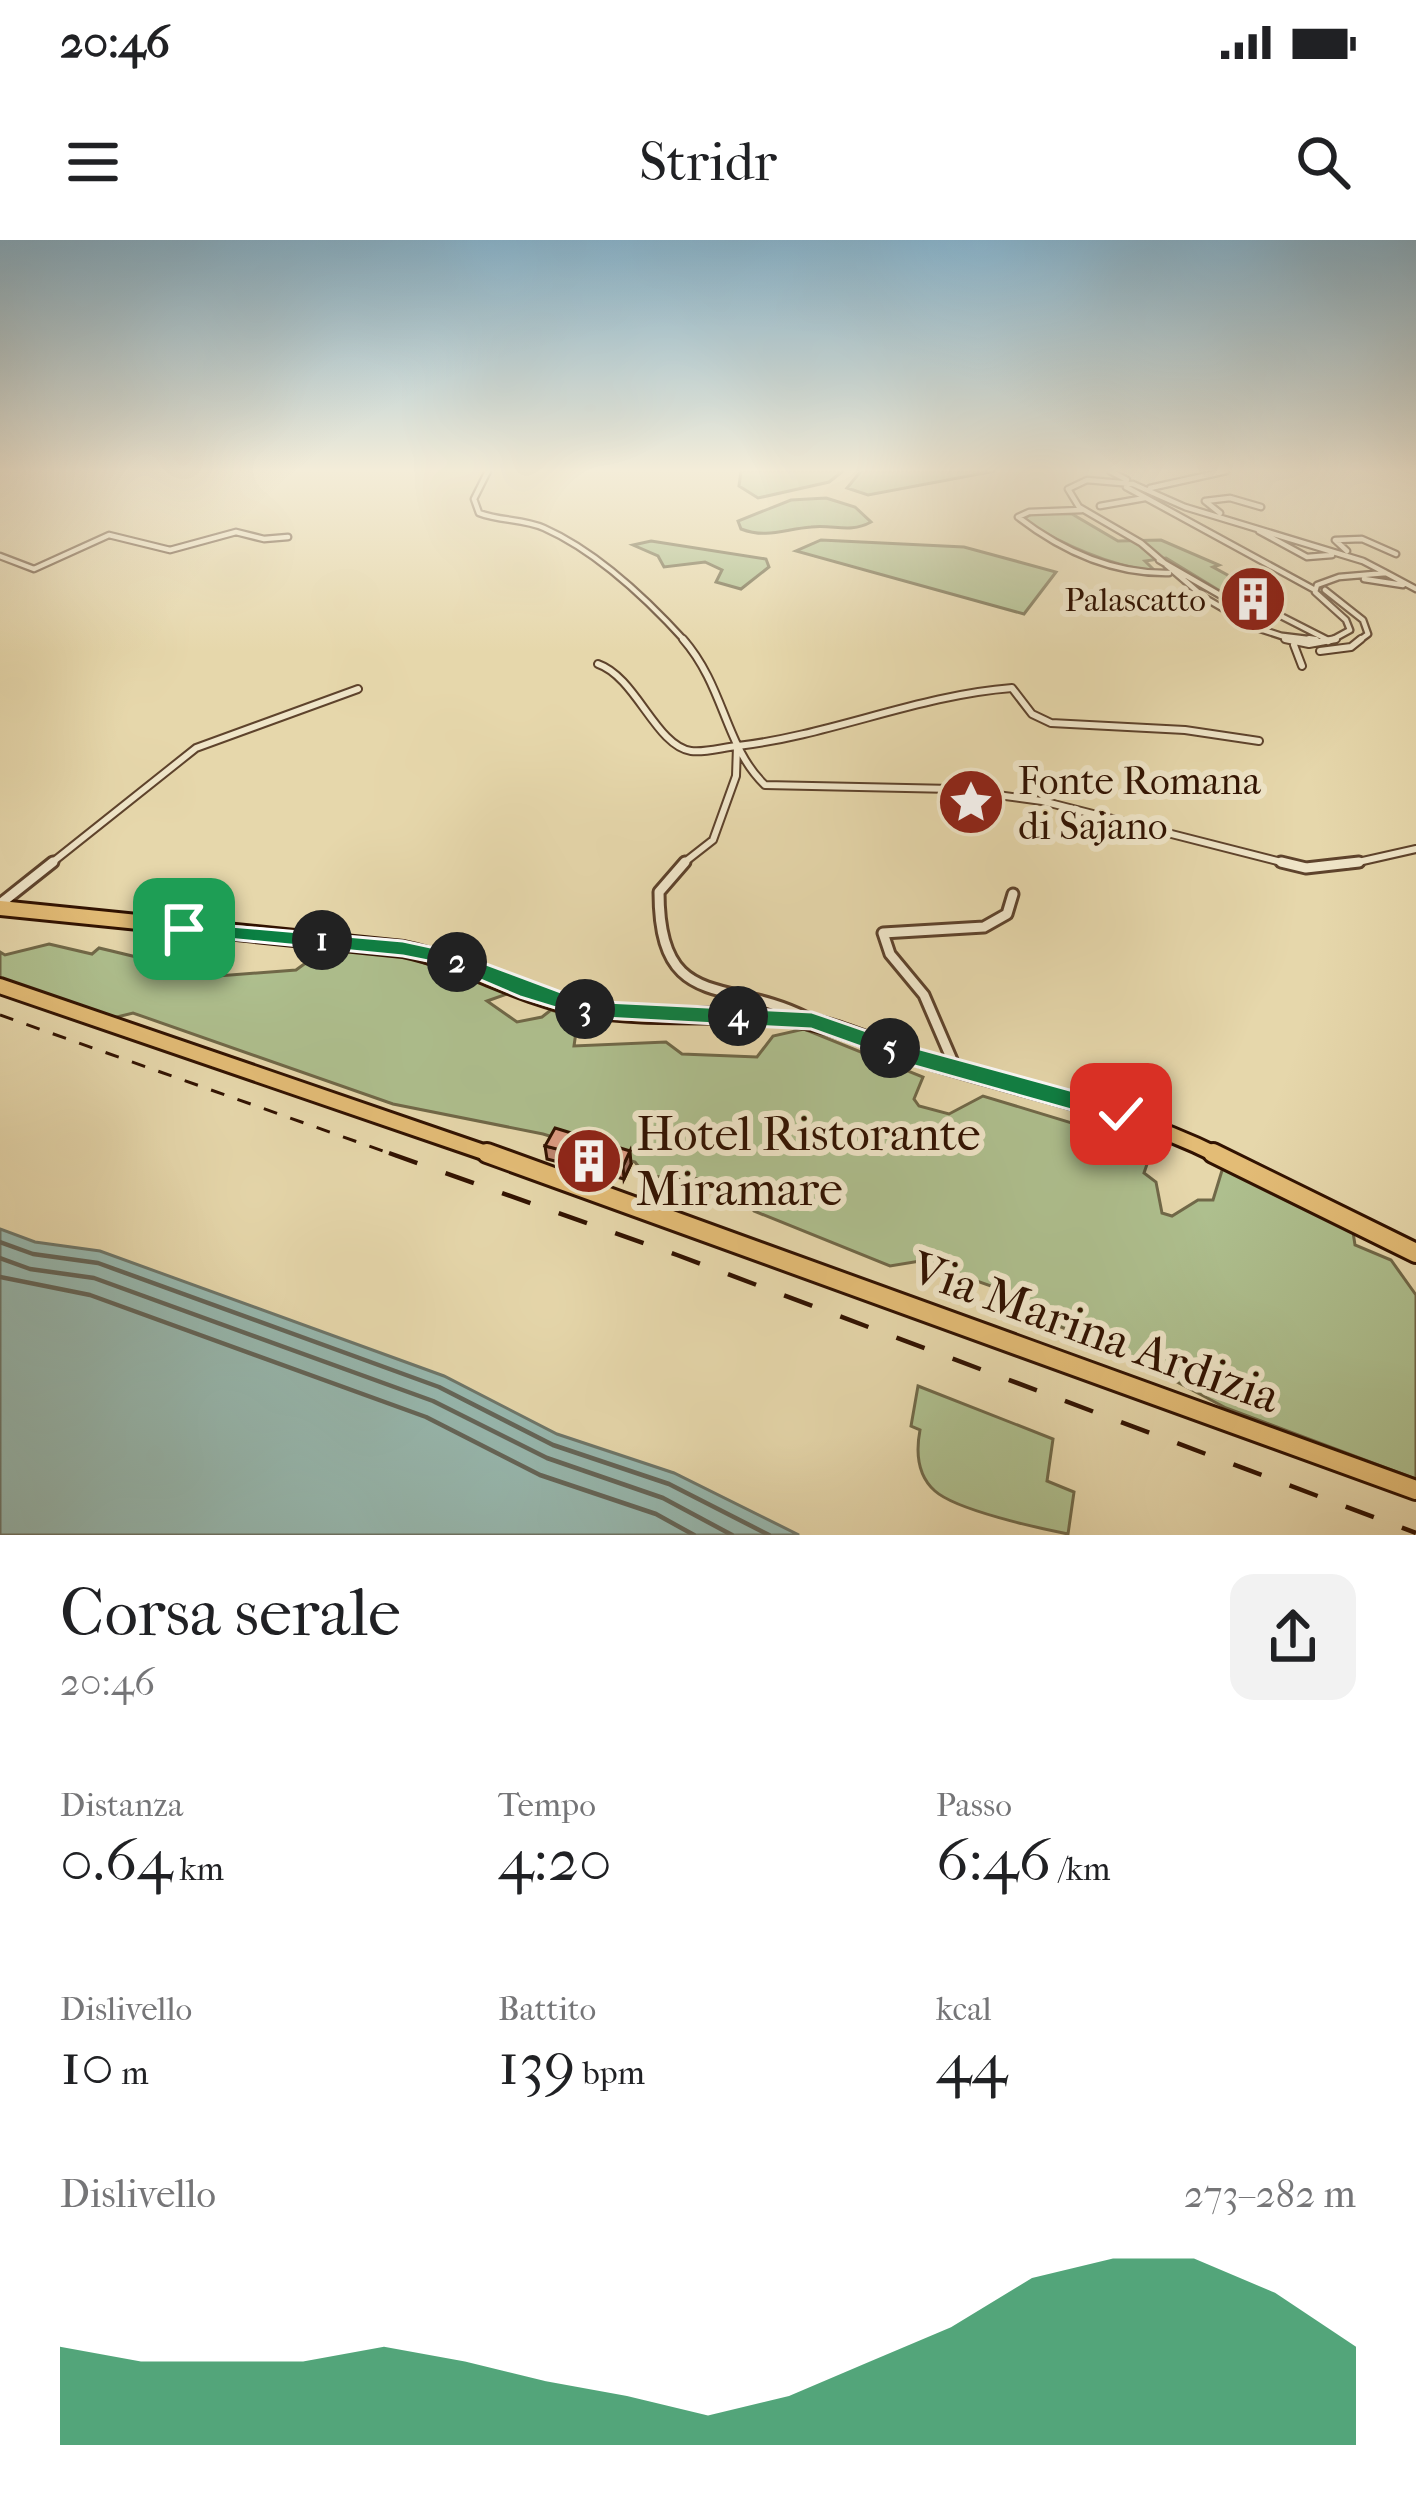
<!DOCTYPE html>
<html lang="it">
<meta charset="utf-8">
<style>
body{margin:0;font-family:"IM FELL French Canon",serif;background:#f2f2f2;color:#202124;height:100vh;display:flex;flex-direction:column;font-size:45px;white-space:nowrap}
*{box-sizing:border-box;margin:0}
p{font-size:39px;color:#757577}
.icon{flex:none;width:66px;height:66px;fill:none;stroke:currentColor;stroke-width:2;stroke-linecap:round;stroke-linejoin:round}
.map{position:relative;height:1295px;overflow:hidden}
.details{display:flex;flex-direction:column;background:#fff;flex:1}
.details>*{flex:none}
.pin{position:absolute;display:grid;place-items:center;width:102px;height:102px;color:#fff;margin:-51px;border-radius:24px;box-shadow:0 6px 18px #0006}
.km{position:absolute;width:60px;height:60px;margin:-30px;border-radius:50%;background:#222;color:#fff;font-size:33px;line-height:60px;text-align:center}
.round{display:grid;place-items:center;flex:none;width:126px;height:126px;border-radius:24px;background:#f2f2f2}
.overview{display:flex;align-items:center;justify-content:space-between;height:204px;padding:0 60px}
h1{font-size:66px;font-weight:600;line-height:90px}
.stats{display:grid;grid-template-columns:repeat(3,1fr);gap:18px;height:204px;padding:12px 60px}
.stats div{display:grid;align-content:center}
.stats b{font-size:60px;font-weight:600}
.stats small{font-size:33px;font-weight:400}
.stats p{font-size:33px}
.chart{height:336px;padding:24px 60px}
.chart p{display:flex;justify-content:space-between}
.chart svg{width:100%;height:216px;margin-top:12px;fill:#0b8043;opacity:.7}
.status{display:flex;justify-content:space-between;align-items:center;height:84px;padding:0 60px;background:#fff;direction:ltr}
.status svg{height:33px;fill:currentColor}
header{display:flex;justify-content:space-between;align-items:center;height:156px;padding:0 60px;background:#fff;font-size:54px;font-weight:600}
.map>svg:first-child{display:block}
.green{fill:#aebf8e;stroke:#706848;stroke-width:3}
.water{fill:#97b8af;stroke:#6e7669;stroke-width:3}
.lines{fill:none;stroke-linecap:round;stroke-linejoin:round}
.shore{stroke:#646558;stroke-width:4.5}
.street-far2-casing{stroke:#5e432c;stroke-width:9}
.street-far1-casing{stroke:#5e432c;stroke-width:10}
.street-casing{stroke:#5e432c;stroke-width:15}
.primary-far1-casing{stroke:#311201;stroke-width:20}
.primary-casing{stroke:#311201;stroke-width:24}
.street-far2{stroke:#efe5c8;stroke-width:4.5}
.street-far1{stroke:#efe5c8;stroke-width:6}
.street{stroke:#efe5c8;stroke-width:9}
.primary-far1{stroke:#e3bc76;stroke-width:14}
.primary{stroke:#e3bc76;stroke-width:18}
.rail-far1{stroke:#311201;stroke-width:3;stroke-dasharray:14 14;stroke-linecap:butt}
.rail{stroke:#311201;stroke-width:4.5;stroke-dasharray:30 30;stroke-linecap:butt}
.wall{fill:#bd8570;stroke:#311201;stroke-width:3}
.shaded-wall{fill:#9a6c5b;stroke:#311201;stroke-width:3}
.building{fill:#dc9b82;stroke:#311201;stroke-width:3}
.route{fill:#0b8043;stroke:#fff;stroke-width:3}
.labels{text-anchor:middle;stroke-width:12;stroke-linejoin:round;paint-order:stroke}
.far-poi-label{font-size:33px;fill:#311201;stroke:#efe5c8;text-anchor:end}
.poi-label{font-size:39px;fill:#311201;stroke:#efe5c8;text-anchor:start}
.near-poi-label{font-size:48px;fill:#311201;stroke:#efe5c8;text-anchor:start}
.near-street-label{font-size:48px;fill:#311201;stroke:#efe5c8}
</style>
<div class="status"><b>20:46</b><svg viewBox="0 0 49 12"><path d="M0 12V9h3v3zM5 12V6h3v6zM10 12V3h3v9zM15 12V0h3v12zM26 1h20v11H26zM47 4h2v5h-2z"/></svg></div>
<header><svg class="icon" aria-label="menu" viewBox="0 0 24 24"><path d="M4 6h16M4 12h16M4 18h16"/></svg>Stridr<svg class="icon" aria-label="search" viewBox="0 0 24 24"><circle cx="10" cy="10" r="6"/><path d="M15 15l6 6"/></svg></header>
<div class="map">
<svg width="1416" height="1295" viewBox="0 0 1416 1295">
<rect width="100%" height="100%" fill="#e6d7ab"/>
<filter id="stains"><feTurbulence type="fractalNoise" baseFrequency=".00167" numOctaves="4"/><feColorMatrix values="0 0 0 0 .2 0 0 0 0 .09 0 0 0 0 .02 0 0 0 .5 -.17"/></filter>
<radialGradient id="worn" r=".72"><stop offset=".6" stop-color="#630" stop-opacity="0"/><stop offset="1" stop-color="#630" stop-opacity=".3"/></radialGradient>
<path class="green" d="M741,231H843L829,242L758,258L739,246Z
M861,231H995L868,255L847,248Z
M826,258L855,267L871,282C849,294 834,284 811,287C785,289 767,299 741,289L738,281L791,260Z
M1033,273L1072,274L1118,301L1161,300L1219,325L1213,327L1279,363L1257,369L1243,365L1166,318L1145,321L1156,332C1106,325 1065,305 1022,280Z
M821,300L964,307L1056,332L1024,374L796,311Z
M651,301L766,319L769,327L741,349L716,342L722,330L705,322L664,327L658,316L633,305Z
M49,704L92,714L99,708L153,721L177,736L192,738L296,730L329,706L399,714L510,753L487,761L517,782L542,777L551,770L578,778L574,806L666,802L682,814L757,817L773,796L804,789L923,837L914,859L919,866L949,874L983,856L1134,902L1141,890L1157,895L1144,933L1156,942L1162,973L1172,976L1198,960H1213L1224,924L1353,992L1355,1005L1391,1020L1416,1055V1239L1226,1168L1111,1107L1021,1071L994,1047L920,1021L890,1026L754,971L740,951L706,939L646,936L635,922L543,894L393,864L133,773L113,778L0,739V712L5,715Z
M918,1146L1053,1199L1047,1241L1074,1252L1068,1294C1038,1288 956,1270 935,1251C917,1235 916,1211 920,1190L911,1186Z"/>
<path class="water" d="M0,989L35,1002L100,1011L444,1136L557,1194L674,1233L799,1295H0Z"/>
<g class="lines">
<path class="shore" d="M0,1002L33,1014L98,1023L439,1147L553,1205L669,1244L769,1295
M0,1018L30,1029L94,1038L433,1161L547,1218L663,1258L732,1295
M0,1037L90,1055L426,1177L540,1235L656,1274L694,1295"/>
<defs>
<path id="street-far2" d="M488,231L474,259L479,273C500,281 524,279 544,288C598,312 647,359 686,402
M1110,231L1127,240
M1126,247L1315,350
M1150,248L1226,231
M1100,266L1145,258
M1082,270L1029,272L1018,277C1062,311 1112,334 1169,333
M1220,273L1205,261L1230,258L1261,267
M1259,291L1307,317L1332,315
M1347,311L1335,300L1362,299L1396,314
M0,316L34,329L109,295L170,310L236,292L264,299L288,297
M1159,320L1239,366L1279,375L1328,400
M1386,333L1416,349
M1364,339L1403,345
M1325,350L1363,380L1368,394L1357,402
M1283,396L1316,400
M1300,402L1257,388L1205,358L1141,303L1079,267L1068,249L1087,240L1133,244L1185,267L1363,321L1386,333
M1328,402L1350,390L1346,380L1315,352L1317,345L1339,337L1386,333"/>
<path id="street-far1" d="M683,399C725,447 725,507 765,545L953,549L1042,561L1293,625
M1285,399L1309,404L1336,399
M1309,399L1316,400
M1294,405L1302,426
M1320,411L1351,407L1361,399
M598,424C636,437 656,506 691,511C705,513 724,507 738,506C831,495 919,455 1012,448L1032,474L1051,483L1185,490L1259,501
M49,625L196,508L358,449
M681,625L713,600L736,536L737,506
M1345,625L1416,609"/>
<path id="street" d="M685,622L659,652C659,774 728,737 807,778
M1281,622L1306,628L1359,622
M0,664L53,622
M955,827L924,755L890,714L883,693L984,687L1007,674L1013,654"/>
<path id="primary-far1" d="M0,668L403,709C466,722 521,758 585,769C650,780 720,772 785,778C832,782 872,804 916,817C1018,849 1123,868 1219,916
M0,746L495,916"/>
<path id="primary" d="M487,913L1416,1250
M1213,913L1416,1013"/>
</defs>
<use href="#street-far2" class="street-far2-casing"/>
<use href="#street-far1" class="street-far1-casing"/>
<use href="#street" class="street-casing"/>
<use href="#primary-far1" class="primary-far1-casing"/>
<use href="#primary" class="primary-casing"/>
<use href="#street-far2" class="street-far2"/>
<use href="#street-far1" class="street-far1"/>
<use href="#street" class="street"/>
<use href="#primary-far1" class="primary-far1"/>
<use href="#primary" class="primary"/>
<path class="rail-far1" d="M0,775L397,916"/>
<path class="rail" d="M389,913L677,1015L1416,1293"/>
</g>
<path class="wall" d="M1230,337L1277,352L1272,364L1244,360L1226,348Z
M545,906L631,924L624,939L547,919Z"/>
<path class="shaded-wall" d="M630,911L631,924L624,939L623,926Z"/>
<path class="building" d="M1242,333L1277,352L1248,349L1230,337Z
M555,888L630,911L623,926L545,906Z"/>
<linearGradient id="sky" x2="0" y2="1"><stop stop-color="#87b6d1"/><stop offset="0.56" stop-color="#f4edd9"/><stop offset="1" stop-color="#f4edd9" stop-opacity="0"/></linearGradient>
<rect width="1416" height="412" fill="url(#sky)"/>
<path class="route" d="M184,682L403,701L454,712L585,761L812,772L913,807L1121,864L1133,874L1121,884L911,825L811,789L585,777L520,757L443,724L403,716L177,694V684Z"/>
<defs>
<symbol id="building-disc" viewBox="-11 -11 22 22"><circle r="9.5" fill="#8f2418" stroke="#efe5c8"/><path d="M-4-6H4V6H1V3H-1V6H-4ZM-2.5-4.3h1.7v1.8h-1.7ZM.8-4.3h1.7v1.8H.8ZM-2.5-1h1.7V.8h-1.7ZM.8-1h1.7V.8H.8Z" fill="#fff"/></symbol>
<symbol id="sight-disc" viewBox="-11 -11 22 22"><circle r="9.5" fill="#8f2418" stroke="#efe5c8"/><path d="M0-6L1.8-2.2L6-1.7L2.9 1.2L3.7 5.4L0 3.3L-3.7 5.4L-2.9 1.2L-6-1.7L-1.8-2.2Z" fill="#fff"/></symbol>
</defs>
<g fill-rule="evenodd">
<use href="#building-disc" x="1215" y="321" width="76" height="76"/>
<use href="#sight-disc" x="933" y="524" width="76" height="76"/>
<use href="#building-disc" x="551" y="883" width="76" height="76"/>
</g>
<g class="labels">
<g class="far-poi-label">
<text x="1206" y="371">Palascatto</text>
</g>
<g class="poi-label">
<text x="1018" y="554">Fonte Romana<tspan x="1018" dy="45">di Sajano</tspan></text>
</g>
<g class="near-poi-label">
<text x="636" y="910">Hotel Ristorante<tspan x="636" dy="55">Miramare</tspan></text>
</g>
<g class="near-street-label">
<text transform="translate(1096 1091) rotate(20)" y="17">Via Marina Ardizia</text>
</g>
</g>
<rect width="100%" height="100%" filter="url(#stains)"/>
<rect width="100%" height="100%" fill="url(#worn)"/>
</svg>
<div class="pin" style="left:184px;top:689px;background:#1e9e55"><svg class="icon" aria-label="arrive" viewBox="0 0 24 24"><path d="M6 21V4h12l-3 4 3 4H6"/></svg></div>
<div class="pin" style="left:1121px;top:874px;background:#d93025"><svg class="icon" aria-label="check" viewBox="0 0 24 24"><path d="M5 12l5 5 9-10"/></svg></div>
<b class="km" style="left:322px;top:700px">1</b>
<b class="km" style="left:457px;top:722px">2</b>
<b class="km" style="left:585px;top:769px">3</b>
<b class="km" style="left:738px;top:776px">4</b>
<b class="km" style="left:890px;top:808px">5</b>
</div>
<section class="details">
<div class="overview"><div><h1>Corsa serale</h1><p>20:46</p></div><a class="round"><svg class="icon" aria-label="share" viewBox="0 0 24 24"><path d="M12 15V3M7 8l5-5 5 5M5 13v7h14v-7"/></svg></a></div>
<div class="stats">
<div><p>Distanza</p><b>0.64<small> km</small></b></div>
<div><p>Tempo</p><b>4:20</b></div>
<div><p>Passo</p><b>6:46<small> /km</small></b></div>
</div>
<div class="stats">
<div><p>Dislivello</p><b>10<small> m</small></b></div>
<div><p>Battito</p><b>139<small> bpm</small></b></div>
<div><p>kcal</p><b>44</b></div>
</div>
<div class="chart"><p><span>Dislivello</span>273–282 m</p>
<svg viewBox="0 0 160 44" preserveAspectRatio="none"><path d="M0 44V24L10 27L20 27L30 27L40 24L50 27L60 31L70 34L80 38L90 34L100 27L110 20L120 10L130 6L140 6L150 13L160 24V44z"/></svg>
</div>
</section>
